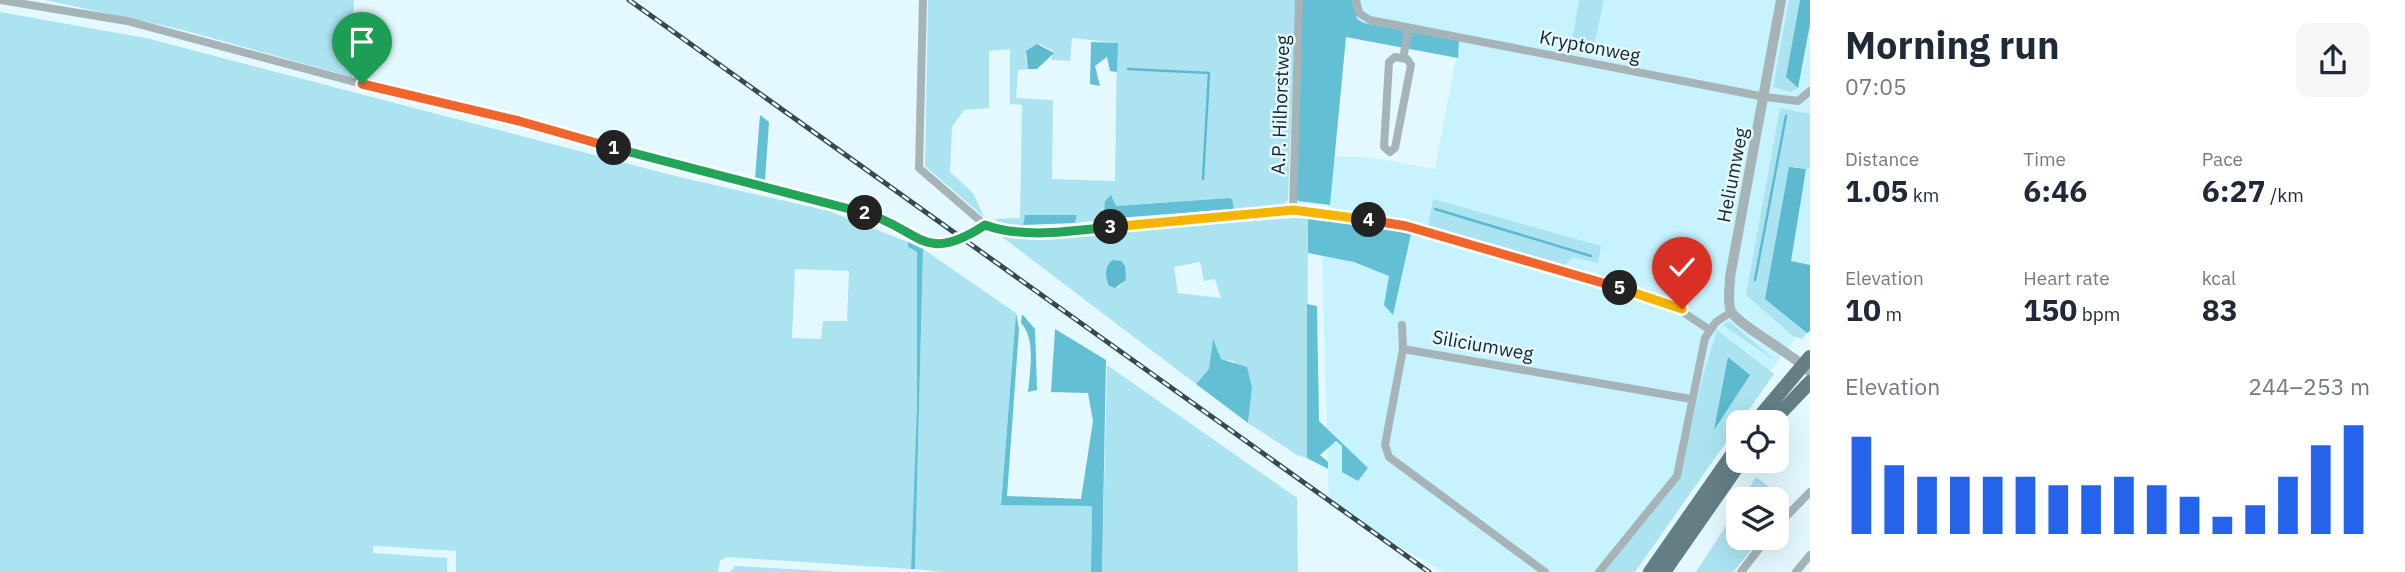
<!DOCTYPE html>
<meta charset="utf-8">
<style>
body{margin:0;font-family:"IBM Plex Sans",sans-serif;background:#f6f6f7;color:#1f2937;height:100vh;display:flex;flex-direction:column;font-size:26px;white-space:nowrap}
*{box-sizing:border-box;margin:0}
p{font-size:23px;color:#747a83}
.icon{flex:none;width:38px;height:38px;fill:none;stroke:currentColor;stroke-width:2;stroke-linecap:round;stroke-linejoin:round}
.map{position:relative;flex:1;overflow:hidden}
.panel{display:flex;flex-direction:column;background:#fff;width:595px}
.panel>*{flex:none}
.fabs{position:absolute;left:1726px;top:410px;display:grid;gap:14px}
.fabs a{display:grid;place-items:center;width:63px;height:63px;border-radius:14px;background:#fff;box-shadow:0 7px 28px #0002;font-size:35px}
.pin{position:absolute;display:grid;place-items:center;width:60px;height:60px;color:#fff;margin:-72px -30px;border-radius:50% 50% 50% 0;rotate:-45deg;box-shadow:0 0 7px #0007}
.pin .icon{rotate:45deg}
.km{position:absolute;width:35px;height:35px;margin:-18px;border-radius:50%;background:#222;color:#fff;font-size:19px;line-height:35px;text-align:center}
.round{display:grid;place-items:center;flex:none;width:74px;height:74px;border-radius:14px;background:#f6f6f7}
.head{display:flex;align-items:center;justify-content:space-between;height:119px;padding:0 35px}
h1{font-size:38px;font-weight:800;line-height:52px}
.stats{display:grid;grid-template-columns:repeat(3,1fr);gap:10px;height:119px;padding:7px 35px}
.stats div{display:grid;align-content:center}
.stats b{font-size:30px;font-weight:800}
.stats small{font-size:19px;font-weight:400}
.stats p{font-size:19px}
.chart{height:196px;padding:14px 35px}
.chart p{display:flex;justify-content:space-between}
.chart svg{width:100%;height:126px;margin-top:7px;stroke:#2563eb;stroke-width:6}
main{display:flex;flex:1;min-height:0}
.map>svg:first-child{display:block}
.built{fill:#c6f3fe}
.green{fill:#ace3f1;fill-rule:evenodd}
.forest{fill:#62bfd4}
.water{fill:#5cb9ce}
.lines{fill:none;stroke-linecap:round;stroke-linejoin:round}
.stream{stroke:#5cb9ce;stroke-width:2.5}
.minor{stroke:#a6b4b8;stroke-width:8}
.tertiary{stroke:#a6b4b8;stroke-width:10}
.primary{stroke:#637e85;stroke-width:14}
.rail-casing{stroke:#39484b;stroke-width:5}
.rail{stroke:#e4f9ff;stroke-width:2.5;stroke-dasharray:8;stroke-linecap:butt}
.split-1-casing{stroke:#fff;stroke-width:14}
.split-2-casing{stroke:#fff;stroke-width:14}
.split-3-casing{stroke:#fff;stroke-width:14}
.split-4-casing{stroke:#fff;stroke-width:14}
.split-5-casing{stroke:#fff;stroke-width:14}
.split-6-casing{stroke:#fff;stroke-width:14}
.split-1{stroke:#f0652b;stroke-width:9}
.split-2{stroke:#22a559;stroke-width:9}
.split-3{stroke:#22a559;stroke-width:9}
.split-4{stroke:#f5b400;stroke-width:9}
.split-5{stroke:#f0652b;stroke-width:9}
.split-6{stroke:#f5b400;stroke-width:9}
.labels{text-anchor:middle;stroke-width:5;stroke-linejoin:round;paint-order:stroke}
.street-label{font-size:19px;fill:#172427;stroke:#e4f9ff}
</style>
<main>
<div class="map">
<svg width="1810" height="572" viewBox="0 0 1810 572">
<rect width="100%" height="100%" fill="#e4f9ff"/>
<path class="built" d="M1350,0H1810V325L1797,336L1769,373L1714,338L1695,457L1615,572H1444L1329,506L1322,255L1335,156L1373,158L1435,169L1456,58L1346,37Z"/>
<path class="green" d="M45,0H354L352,77L183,30Z
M928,0H1296L1288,200L1282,207L1234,209L1232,199L1228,198L1115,206L1111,196L1104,212L1117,218L1075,223L1077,215H1025L1023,225L998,224L996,219L1020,218L1022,105L1010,104V49L989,51V108L964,110L952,127L950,172L973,193L984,217L925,166ZM1072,38L1117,43L1115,181L1052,179L1053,100L1016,98L1018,70L1028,69L1025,55L1040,44L1053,51L1051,60L1070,61Z
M1579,0H1604L1593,51L1571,48Z
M1789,0H1800L1786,77L1798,88L1791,92L1773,87Z
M0,12L146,38L679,177L829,211L908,242V247L917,252V402L911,569L727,557L720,561L718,572H456V551L378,546H373V553L447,558V572H0ZM795,269L849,271L847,321H823L821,339L792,338Z
M1780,108L1810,114V169L1790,167L1765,299L1807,333L1802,339L1793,336L1746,295Z
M1433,199L1601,246L1598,263L1572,257L1565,266L1428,227Z
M1308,217L1307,458L1297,455L1248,423L1252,388L1234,361L1220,359L1213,340L1209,369L1196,384L1002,237H1042ZM1113,260L1121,261L1126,278L1118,288L1109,286L1106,268ZM1200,262L1204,281L1215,279L1221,298L1178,293L1174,267Z
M923,249L1016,313L1001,504L1092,506L1091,572H944L915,569Z
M1729,321L1778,363L1723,325Z
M1717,330L1774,374L1635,572H1604L1680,477L1702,379ZM1729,357L1721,417L1714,430Z
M1107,365L1297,498L1298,572H1102Z
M1756,477L1790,503L1776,520V499H1743Z
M1738,507V537H1762L1733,572H1696Z
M735,566L843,572H730Z"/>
<path class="forest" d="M1301,0H1352L1357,19L1364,23L1459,41L1458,58L1346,37L1330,205L1298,201L1296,197Z
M1091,42L1118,43L1117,72L1110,71L1107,57L1095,66L1100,86L1090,84Z
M760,115L769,122L765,181L755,179Z
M1111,195L1116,206L1229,198L1232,199L1234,209L1117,218L1104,212L1105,201Z
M1025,215H1077L1075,223L1023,225Z
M1308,217L1360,222L1411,234L1393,315L1384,305L1389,276L1354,262L1308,253Z
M908,242L923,249L915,569H911L917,402V252L908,247Z
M1307,304L1317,306L1319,421L1368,468L1358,481L1342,472V446L1336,441L1320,455L1328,462V469L1307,458Z
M1016,313L1019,329L1007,496L1081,499L1093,421L1088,393L1051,392L1055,329L1106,360L1102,572H1091L1092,506L1001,505Z
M1022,314L1035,329L1037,390L1028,392C1030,372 1036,338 1021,323Z
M1213,339L1221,359L1247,367L1252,388L1248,423L1196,384L1209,369Z"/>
<path class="water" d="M1800,0H1810V24L1798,88L1786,77Z
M1037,44L1054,53L1037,69H1028L1026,51Z
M1789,167L1806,169L1791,261L1810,265V331L1807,333L1765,299Z
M1113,260L1121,261L1125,266L1126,280L1115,288L1109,286C1105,276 1104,266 1113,260Z
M1728,357L1750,375L1714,430Z"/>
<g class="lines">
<path class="stream" d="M1128,69L1209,73L1203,179
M1435,209L1591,256
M1755,280L1786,116"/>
<path class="minor" d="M0,0L127,21L362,84L519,121L674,165L790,192L874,216L931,244L944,245L985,225L1005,231H1071L1293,210L1351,216L1406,226L1669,303L1710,330
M923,0L919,168L985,225
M1356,0L1359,13L1370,20L1765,97L1798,101L1810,91
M1395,57L1407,59L1411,65L1395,148L1390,152L1384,147L1389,62Z
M1403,58L1409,28
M1293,210L1299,0
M1402,325L1403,349
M1776,527L1810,492
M1545,572L1389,457L1385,445L1403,349L1691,399
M1599,572L1677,476L1705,338L1716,322L1731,312
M1741,572L1768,537
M1796,572L1810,555"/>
<path class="tertiary" d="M1781,0L1730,277C1730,288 1727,301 1731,311C1737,325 1794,354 1810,372"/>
<path class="primary" d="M1755,422L1810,357
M1772,422L1810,382
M1650,572L1738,446
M1664,572L1742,460"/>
<defs>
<path id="rail" d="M629,0L1429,572"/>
</defs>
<use href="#rail" class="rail-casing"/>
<use href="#rail" class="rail"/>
</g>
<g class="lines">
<defs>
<path id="split-1" d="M362,84L519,121L614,148"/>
<path id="split-2" d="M614,148L865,213"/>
<path id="split-3" d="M865,213C920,229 923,266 985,225C1023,239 1072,231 1111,227"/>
<path id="split-4" d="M1111,227L1293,210L1369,220"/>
<path id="split-5" d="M1369,220L1406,226L1620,288"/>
<path id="split-6" d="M1620,288L1682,309"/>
</defs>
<use href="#split-1" class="split-1-casing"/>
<use href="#split-2" class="split-2-casing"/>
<use href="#split-3" class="split-3-casing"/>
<use href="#split-4" class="split-4-casing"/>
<use href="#split-5" class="split-5-casing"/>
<use href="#split-6" class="split-6-casing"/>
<use href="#split-1" class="split-1"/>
<use href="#split-2" class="split-2"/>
<use href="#split-3" class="split-3"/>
<use href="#split-4" class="split-4"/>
<use href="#split-5" class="split-5"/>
<use href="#split-6" class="split-6"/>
</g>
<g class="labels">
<g class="street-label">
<text transform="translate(1590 46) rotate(11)" y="7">Kryptonweg</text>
<text transform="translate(1280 105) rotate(-88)" y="7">A.P. Hilhorstweg</text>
<text transform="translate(1732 175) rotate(-79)" y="7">Heliumweg</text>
<text transform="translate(1483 345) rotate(10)" y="7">Siliciumweg</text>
</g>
</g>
</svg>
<div class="fabs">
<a><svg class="icon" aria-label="locate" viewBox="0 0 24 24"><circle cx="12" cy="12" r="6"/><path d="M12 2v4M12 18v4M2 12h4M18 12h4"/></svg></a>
<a><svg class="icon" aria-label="layers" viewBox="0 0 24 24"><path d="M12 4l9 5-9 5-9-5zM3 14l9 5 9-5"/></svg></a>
</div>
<div class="pin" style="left:362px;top:84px;background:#1e9e55"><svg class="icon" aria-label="arrive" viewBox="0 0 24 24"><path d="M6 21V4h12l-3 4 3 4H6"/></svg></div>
<div class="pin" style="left:1682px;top:309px;background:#d93025"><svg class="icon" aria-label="check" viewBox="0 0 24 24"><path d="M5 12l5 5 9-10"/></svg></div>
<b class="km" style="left:614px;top:148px">1</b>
<b class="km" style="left:865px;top:213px">2</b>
<b class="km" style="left:1111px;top:227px">3</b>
<b class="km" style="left:1369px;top:220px">4</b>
<b class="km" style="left:1620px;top:288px">5</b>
</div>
<section class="panel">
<div class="head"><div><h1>Morning run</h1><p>07:05</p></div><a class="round"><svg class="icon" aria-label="share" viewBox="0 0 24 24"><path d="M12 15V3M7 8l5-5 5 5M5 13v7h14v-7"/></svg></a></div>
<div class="stats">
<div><p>Distance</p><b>1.05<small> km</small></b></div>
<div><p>Time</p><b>6:46</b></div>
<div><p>Pace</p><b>6:27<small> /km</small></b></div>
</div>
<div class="stats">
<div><p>Elevation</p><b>10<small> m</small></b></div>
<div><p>Heart rate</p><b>150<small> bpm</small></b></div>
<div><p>kcal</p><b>83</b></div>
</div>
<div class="chart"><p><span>Elevation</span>244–253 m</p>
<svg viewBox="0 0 160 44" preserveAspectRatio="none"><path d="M5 44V10M15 44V20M25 44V24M35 44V24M45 44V24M55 44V24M65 44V27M75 44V27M85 44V24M95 44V27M105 44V31M115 44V38M125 44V34M135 44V24M145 44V13M155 44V6"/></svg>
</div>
</section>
</main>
